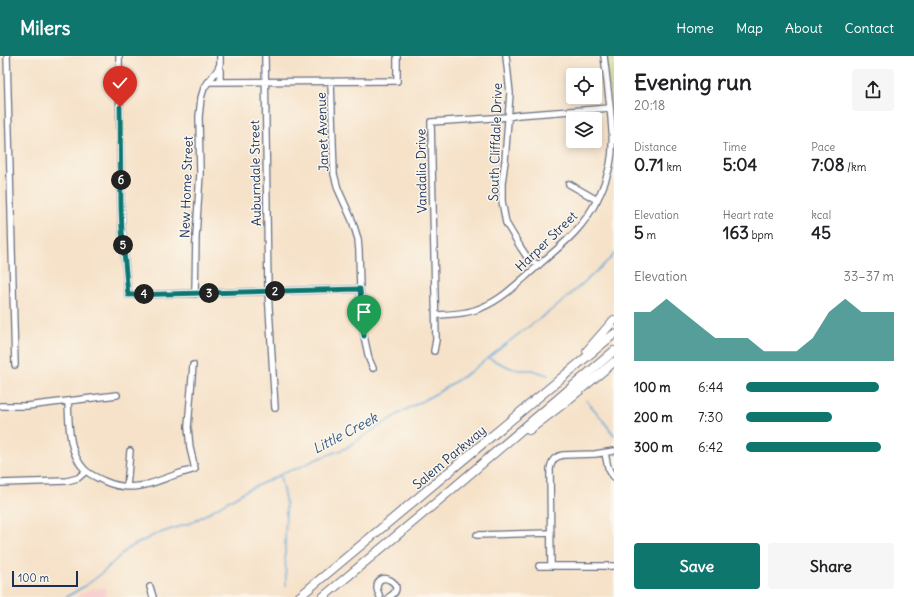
<!DOCTYPE html>
<meta charset="utf-8">
<style>
body{margin:0;font-family:Delius,sans-serif;background:#f6f6f6;color:#202124;height:100vh;display:flex;flex-direction:column;font-size:15px;white-space:nowrap}
*{box-sizing:border-box;margin:0}
p{font-size:13px;color:#757577}
.icon{flex:none;width:22px;height:22px;fill:none;stroke:currentColor;stroke-width:2;stroke-linecap:round;stroke-linejoin:round}
.map{position:relative;flex:1;overflow:hidden}
.drawer{display:flex;flex-direction:column;background:#fff;width:300px}
.drawer>*{flex:none}
.tools{position:absolute;left:566px;top:12px;display:grid;gap:8px}
.tools a{display:grid;place-items:center;width:36px;height:36px;border-radius:4px;background:#fff;box-shadow:0 2px 10px #0003;font-size:20px}
.scale{position:absolute;left:12px;bottom:10px;width:66px;box-sizing:border-box;padding-left:4px;border:2px solid #1b2f5e;border-top:0;font-size:11px;line-height:14px;white-space:nowrap;color:#1b2f5e;-webkit-text-stroke:3px #fbf7ec;paint-order:stroke}
.pin{position:absolute;display:grid;place-items:center;width:34px;height:34px;color:#fff;margin:-41px -17px;border-radius:50% 50% 50% 0;rotate:-45deg;box-shadow:0 0 4px #0007}
.pin .icon{rotate:45deg}
.km{position:absolute;width:20px;height:20px;margin:-10px;border-radius:50%;background:#222;color:#fff;font-size:11px;line-height:20px;text-align:center}
.round{display:grid;place-items:center;flex:none;width:42px;height:42px;border-radius:4px;background:#f6f6f6}
.headline{display:flex;align-items:center;justify-content:space-between;height:68px;padding:0 20px}
h1{font-size:22px;font-weight:700;line-height:30px}
.metrics{display:grid;grid-template-columns:repeat(3,1fr);gap:6px;height:68px;padding:4px 20px}
.metrics div{display:grid;align-content:center}
.metrics b{font-size:17px;font-weight:700}
.metrics small{font-size:11px;font-weight:400}
.metrics p{font-size:11px}
.chart{height:112px;padding:8px 20px}
.chart p{display:flex;justify-content:space-between}
.chart svg{width:100%;height:72px;margin-top:4px;fill:#0f766e;opacity:.7}
.button{display:flex;gap:8px;margin-top:auto;padding:8px 20px}
.button a{flex:1;height:46px;border-radius:4px;background:#0f766e;color:#fff;font-size:16px;font-weight:700;line-height:46px;text-align:center}
.button a+a{background:#f6f6f6;color:#202124}
ul{padding:0 20px;list-style:none;font-size:13px}
li{display:grid;grid-template-columns:64px 48px 1fr;align-items:center;height:30px}
li i{height:10px;border-radius:5px;background:#0f766e}
header{display:flex;align-items:center;gap:24px;box-sizing:border-box;height:56px;padding:0 20px;background:#0f766e;color:#fff}
header strong{font-size:19px}
nav{display:flex;gap:22px;margin-inline-start:auto;font-size:14px}
main{display:flex;flex:1;min-height:0}
.map>svg:first-child{display:block}
.built{fill:#f7d0cf}
.pitch{fill:#c7d476;stroke:#71826a}
.lines{fill:none;stroke-linecap:round;stroke-linejoin:round}
.stream{stroke:#61a6d6;stroke-width:1.5}
.minor-casing{stroke:#686e83;stroke-width:8}
.highway-casing{stroke:#686e83;stroke-width:10}
.minor{stroke:#fff;stroke-width:5.5}
.highway{stroke:#fff;stroke-width:8}
.route-casing{stroke:#fff;stroke-width:8}
.route{stroke:#0f766e;stroke-width:5}
.labels{text-anchor:middle;stroke-width:3;stroke-linejoin:round;paint-order:stroke}
.street-label{font-size:13px;fill:#1b2f5e;stroke:#fbf7ec}
.water-label{font-size:14px;font-style:italic;fill:#345988;stroke:#fbf7ec}
</style>
<header>
<strong>Milers</strong>
<nav><a>Home</a><a>Map</a><a>About</a><a>Contact</a></nav>
</header>
<main>
<div class="map">
<svg width="614" height="541" viewBox="0 0 614 541">
<rect width="100%" height="100%" fill="#fbf7ec"/>
<filter id="ink" filterUnits="userSpaceOnUse"><feTurbulence type="fractalNoise" baseFrequency=".025" numOctaves="2"/><feDisplacementMap in="SourceGraphic" scale="8" xChannelSelector="R" yChannelSelector="G"/><feConvolveMatrix kernelMatrix="1 2 1 2 8 2 1 2 1" color-interpolation-filters="sRGB"/></filter>
<filter id="wash" filterUnits="userSpaceOnUse"><feTurbulence type="fractalNoise" baseFrequency=".012" numOctaves="4" result="noise"/><feDisplacementMap in="SourceGraphic" scale="16" xChannelSelector="R" yChannelSelector="G"/><feGaussianBlur stdDeviation="0.9" result="paint"/><feColorMatrix in="noise" values="0 0 0 0 0 0 0 0 0 0 0 0 0 0 0 0 0 1.4 0 .05"/><feComposite in="paint" operator="in"/></filter>
<g filter="url(#wash)">
<rect width="100%" height="100%" fill="#f6e2c9"/>
<path class="built" d="M106,532V541H75L91,533Z"/>
<path class="pitch" d="M606,0H614V73Z"/>
<g class="lines">
<path class="stream" d="M488,302L511,312L519,314H532L548,319
M586,344L598,358L614,379
M280,420L286,448L285,492L286,530
M66,541L85,530L100,519L127,493L154,479L193,466L247,434L261,428L288,415L296,413L317,403L344,393L400,357L437,337L470,316L520,277L561,247L611,202L614,198"/>
</g>
</g>
<g filter="url(#ink)">
<g class="lines">
<defs>
<path id="minor" d="M7,0L15,309
M119,0L121,152L122,174L128,239L360,233
M265,0L268,235L275,352
M506,0L510,37L505,105L502,127V145L506,167L521,192L529,204L539,209
M220,10V26
M208,26L397,25V0
M331,26L334,118L338,133L352,164L358,183L359,195L360,233L364,280L369,303L373,312
M569,128L597,144
M195,238L196,180L200,118L199,61L201,42L204,32L218,13L220,8V0
M436,259C452,258 468,258 483,251C502,243 517,228 532,215C546,202 562,190 575,176C592,157 604,134 610,109C614,90 612,71 610,51C608,34 606,17 604,0
M434,295L436,284L435,238L431,66L508,61L518,59L610,52
M68,345C69,368 68,397 85,414C90,419 98,422 104,425C115,430 128,432 140,430C153,428 165,422 178,418C183,416 190,415 195,413L190,392L188,371L193,309
M0,350H27L117,339
M605,397C607,406 607,414 614,421
M0,427L67,425L78,422L86,415
M127,431L130,395
M477,479L551,477
M539,510H614
M551,510L550,413C552,404 554,401 563,399L595,398L614,395
M150,531L153,541
M380,541C379,538 377,535 377,532C377,511 410,530 389,541"/>
<path id="highway" d="M587,295L614,264
M529,374L568,344L614,306
M299,541L614,278
M323,541L444,440L614,295"/>
</defs>
<use href="#minor" class="minor-casing"/>
<use href="#highway" class="highway-casing"/>
<use href="#minor" class="minor"/>
<use href="#highway" class="highway"/>
</g>
</g>
<g class="lines" filter="url(#ink)">
<defs>
<path id="route" d="M120,51L121,152L122,174L128,239L360,233L364,280"/>
</defs>
<use href="#route" class="route-casing"/>
<use href="#route" class="route"/>
</g>
<g class="labels">
<g class="street-label">
<text transform="translate(322 76) rotate(-92)" y="5">Janet Avenue</text>
<text transform="translate(495 86) rotate(-88)" y="5">South Cliffdale Drive</text>
<text transform="translate(421 115) rotate(-91)" y="5">Vandalia Drive</text>
<text transform="translate(255 117) rotate(-91)" y="5">Auburndale Street</text>
<text transform="translate(186 131) rotate(-88)" y="5">New Home Street</text>
<text transform="translate(546 185) rotate(-44)" y="5">Harper Street</text>
<text transform="translate(449 401) rotate(-40)" y="5">Salem Parkway</text>
</g>
<g class="water-label">
<text transform="translate(345 377) rotate(-28)" y="5">Little Creek</text>
</g>
</g>
</svg>
<div class="tools">
<a><svg class="icon" aria-label="locate" viewBox="0 0 24 24"><circle cx="12" cy="12" r="6"/><path d="M12 2v4M12 18v4M2 12h4M18 12h4"/></svg></a>
<a><svg class="icon" aria-label="layers" viewBox="0 0 24 24"><path d="M12 4l9 5-9 5-9-5zM3 14l9 5 9-5"/></svg></a>
</div>
<div class="scale">100 m</div>
<div class="pin" style="left:364px;top:280px;background:#1e9e55"><svg class="icon" aria-label="arrive" viewBox="0 0 24 24"><path d="M6 21V4h12l-3 4 3 4H6"/></svg></div>
<div class="pin" style="left:120px;top:51px;background:#d93025"><svg class="icon" aria-label="check" viewBox="0 0 24 24"><path d="M5 12l5 5 9-10"/></svg></div>
<b class="km" style="left:275px;top:235px">2</b>
<b class="km" style="left:209px;top:237px">3</b>
<b class="km" style="left:144px;top:238px">4</b>
<b class="km" style="left:123px;top:189px">5</b>
<b class="km" style="left:121px;top:124px">6</b>
</div>
<section class="drawer">
<div class="headline"><div><h1>Evening run</h1><p>20:18</p></div><a class="round"><svg class="icon" aria-label="share" viewBox="0 0 24 24"><path d="M12 15V3M7 8l5-5 5 5M5 13v7h14v-7"/></svg></a></div>
<div class="metrics">
<div><p>Distance</p><b>0.71<small> km</small></b></div>
<div><p>Time</p><b>5:04</b></div>
<div><p>Pace</p><b>7:08<small> /km</small></b></div>
</div>
<div class="metrics">
<div><p>Elevation</p><b>5<small> m</small></b></div>
<div><p>Heart rate</p><b>163<small> bpm</small></b></div>
<div><p>kcal</p><b>45</b></div>
</div>
<div class="chart"><p><span>Elevation</span>33–37 m</p>
<svg viewBox="0 0 160 44" preserveAspectRatio="none"><path d="M0 44V14L10 14L20 6L30 14L40 22L50 30L60 30L70 30L80 38L90 38L100 38L110 30L120 14L130 6L140 14L150 14L160 14V44z"/></svg>
</div>
<ul>
<li><b>100 m</b>6:44<i style="width:90%"></i></li>
<li><b>200 m</b>7:30<i style="width:58%"></i></li>
<li><b>300 m</b>6:42<i style="width:91%"></i></li>
</ul>
<div class="button"><a>Save</a><a>Share</a></div>
</section>
</main>
